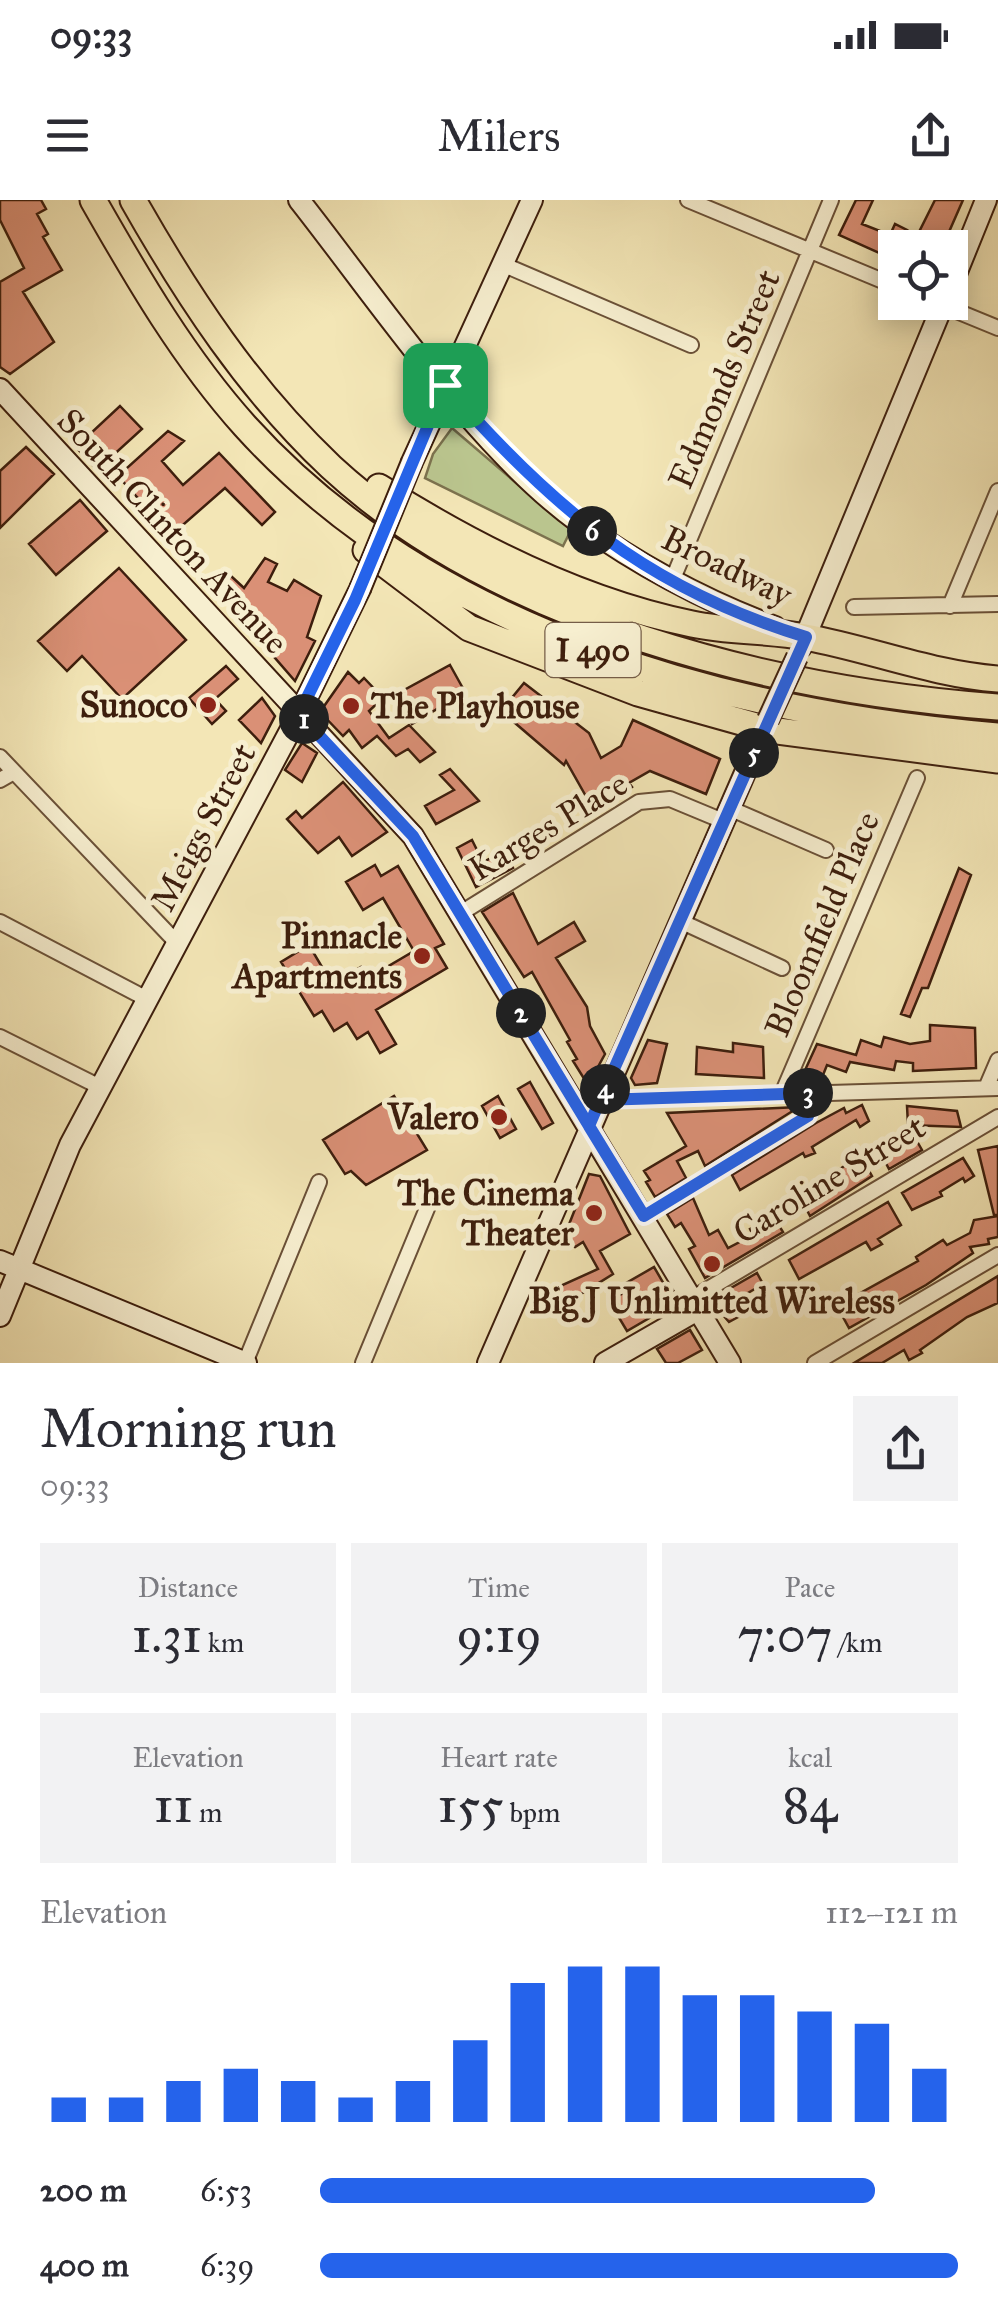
<!DOCTYPE html>
<meta charset="utf-8">
<style>
body{margin:0;font-family:"IM FELL Great Primer",serif;background:#f2f2f3;color:#2b2b33;height:100vh;display:flex;flex-direction:column;font-size:38px;white-space:nowrap}
*{box-sizing:border-box;margin:0}
p{font-size:32px;color:#7c7c81}
.icon{flex:none;width:55px;height:55px;fill:none;stroke:currentColor;stroke-width:2;stroke-linecap:round;stroke-linejoin:round}
.map{position:relative;height:1163px;overflow:hidden}
.details{display:flex;flex-direction:column;background:#fff;flex:1}
.details>*{flex:none}
.tools{position:absolute;left:878px;top:30px;display:grid;gap:20px}
.tools a{display:grid;place-items:center;width:90px;height:90px;border-radius:0px;background:#fff;box-shadow:0 5px 25px #0003;font-size:50px}
.pin{position:absolute;display:grid;place-items:center;width:85px;height:85px;color:#fff;margin:-42px;border-radius:20px;box-shadow:0 5px 15px #0006}
.km{position:absolute;width:50px;height:50px;margin:-25px;border-radius:50%;background:#222;color:#fff;font-size:28px;line-height:50px;text-align:center}
.round{display:grid;place-items:center;flex:none;width:105px;height:105px;border-radius:0px;background:#f2f2f3}
.headline{display:flex;align-items:center;justify-content:space-between;height:170px;padding:0 40px}
h1{font-size:55px;font-weight:600;line-height:75px}
.stats{display:grid;grid-template-columns:repeat(3,1fr);gap:15px;height:170px;padding:10px 40px}
.stats div{display:grid;align-content:center;border-radius:0px;background:#f2f2f3;text-align:center}
.stats b{font-size:50px;font-weight:600}
.stats small{font-size:28px;font-weight:400}
.stats p{font-size:28px}
.chart{height:280px;padding:20px 40px}
.chart p{display:flex;justify-content:space-between}
.chart svg{width:100%;height:180px;margin-top:10px;stroke:#2563eb;stroke-width:6}
ul{padding:0 40px;list-style:none;font-size:32px}
li{display:grid;grid-template-columns:160px 120px 1fr;align-items:center;height:75px}
li i{height:25px;border-radius:12px;background:#2563eb}
.status{display:flex;justify-content:space-between;align-items:center;height:70px;padding:0 50px;background:#fff;direction:ltr}
.status svg{height:28px;fill:currentColor}
header{display:flex;justify-content:space-between;align-items:center;height:130px;padding:0 40px;background:#fff;font-size:45px;font-weight:600}
.map>svg:first-child{display:block}
.green{fill:#bac58e;stroke:#7c724e;stroke-width:2.5}
.building{fill:#da9076;stroke:#3d1e0d;stroke-width:2.5}
.lines{fill:none;stroke-linecap:round;stroke-linejoin:round}
.street-casing{stroke:#6a5037;stroke-width:18}
.secondary-casing{stroke:#3d1e0d;stroke-width:24}
.highway-casing{stroke:#3d1e0d;stroke-width:29}
.street{stroke:#f7efd0;stroke-width:14}
.secondary{stroke:#f7efd0;stroke-width:20}
.highway{stroke:#f3e6b6;stroke-width:25}
.secondary-bridge-casing{stroke:#3d1e0d;stroke-width:24;stroke-linecap:butt}
.secondary-bridge{stroke:#f7efd0;stroke-width:20}
.route-casing{stroke:#fff;stroke-width:20}
.route{stroke:#2563eb;stroke-width:12}
.poi-dot{fill:#8f2418;stroke:#f7efd0;stroke-width:4}
.labels{text-anchor:middle;stroke-width:10;stroke-linejoin:round;paint-order:stroke}
.shield{fill:#f7efd0;stroke:#755d48;stroke-width:2.5}
.shield-label{font-size:32px;font-weight:bold;fill:#3d1e0d}
.street-label{font-size:35px;fill:#3d1e0d;stroke:#f7efd0}
.poi-label{font-size:35px;font-weight:bold;fill:#3d1e0d;stroke:#f7efd0;text-anchor:end}
</style>
<div class="status"><b>09:33</b><svg viewBox="0 0 49 12"><path d="M0 12V9h3v3zM5 12V6h3v6zM10 12V3h3v9zM15 12V0h3v12zM26 1h20v11H26zM47 4h2v5h-2z"/></svg></div>
<header><svg class="icon" aria-label="menu" viewBox="0 0 24 24"><path d="M4 6h16M4 12h16M4 18h16"/></svg>Milers<svg class="icon" aria-label="share" viewBox="0 0 24 24"><path d="M12 15V3M7 8l5-5 5 5M5 13v7h14v-7"/></svg></header>
<div class="map">
<svg width="998" height="1163" viewBox="0 0 998 1163">
<rect width="100%" height="100%" fill="#f3e6b6"/>
<filter id="stains"><feTurbulence type="fractalNoise" baseFrequency=".002" numOctaves="4"/><feColorMatrix values="0 0 0 0 .2 0 0 0 0 .09 0 0 0 0 .02 0 0 0 .5 -.17"/></filter>
<radialGradient id="worn" r=".72"><stop offset=".6" stop-color="#630" stop-opacity="0"/><stop offset="1" stop-color="#630" stop-opacity=".3"/></radialGradient>
<path class="green" d="M452,228L571,330L563,346L425,278L433,254Z"/>
<path class="building" d="M0,0H41L46,9L37,14L48,34L43,37L62,70L23,92L54,142L10,174L0,167V82L24,68L0,20Z
M856,0H873L862,24L890,35L895,24L907,30L895,48V60L839,35Z
M935,0H963L945,41L952,48H926L914,42Z
M120,206L142,229L97,270L76,247Z
M168,231L184,241L162,261L183,285L219,253L275,312L262,325L225,288L176,331L151,303L146,307L118,276Z
M26,247L54,274L0,328V271Z
M80,300L107,331L56,375L29,344Z
M265,358L277,364L268,382L287,391L294,380L321,396L307,437L315,441L295,481L216,390L231,376L244,388Z
M119,368L186,440L122,499L82,456L67,471L38,441Z
M450,465L465,492L412,524L395,495Z
M226,466L238,479L215,499L226,511L212,524L189,498Z
M348,472L359,483L364,478L383,498L369,511L389,538L409,525L435,552L420,562L408,549L396,556L377,536L362,548L349,530L343,536L320,512Z
M524,483L589,533L601,558L621,546L633,520L720,559L706,594L650,571L629,583L632,587L596,614L566,561L564,565L501,511Z
M262,498L275,516L261,543L239,520Z
M302,543L317,553L302,582L285,570Z
M450,569L479,601L436,624L425,606L454,590L440,575Z
M343,582L387,632L352,656L339,637L318,653L287,619L296,611L302,618Z
M472,640L483,662L505,651L513,668L476,687L457,648Z
M375,665L381,676L398,666L444,744L435,748L447,768L376,810L396,844L380,853L368,832L357,839L347,823L334,831L322,811L314,816L281,762L309,745L332,784L361,767L368,778L414,751L383,698L363,710L346,682Z
M959,668L971,675L928,788H922L910,817L901,814Z
M513,693L538,744L574,722L585,741L556,758L587,807L590,826L605,854L588,885L573,861L577,859L567,842L570,840L532,772L524,777L482,712Z
M930,825L975,828L976,868L913,871V863L896,861L894,870L850,862L846,872L827,865L823,875L806,868L817,844L856,855L861,840L881,847L884,837L910,844L930,841Z
M648,840L667,844L657,883L635,885L631,878Z
M733,843L763,847L764,878L696,874L697,847L733,852Z
M530,882L553,923L542,929L518,889Z
M394,896L427,950L366,985L351,971L345,974L323,940Z
M498,896L516,929L500,938L482,906Z
M862,905L869,921L860,927L856,920L812,947L815,953L805,957L803,953L740,990L732,975L816,923L844,908L846,913Z
M907,906L957,911L961,927L908,925Z
M799,907L705,966L698,951L677,961L686,978L655,997L646,982L650,980L644,971L686,946L667,913Z
M910,929L922,950L889,969L877,946Z
M998,946V1015H994L978,950Z
M860,955L872,976L810,1016L800,997Z
M963,958L974,976L965,982L963,978L940,992L942,996L912,1010L902,993Z
M589,974L600,976L630,1034L600,1051L613,1074L568,1102L558,1087L598,1069L583,1042L575,1047L562,1042Z
M693,998L709,1035L718,1030L728,1048L753,1035L750,1029L773,1016L783,1032L705,1078L689,1049L695,1046L681,1023L675,1027L667,1014Z
M888,1002L901,1025L878,1039L882,1044L871,1050L866,1042L799,1079L789,1060Z
M998,1016V1037L988,1039L989,1044L970,1047L973,1053L926,1085L849,1128L837,1106L918,1061L916,1057L943,1040L947,1045L970,1033L974,1020Z
M654,1067L675,1103L627,1131L609,1101L625,1092L621,1086Z
M757,1073L763,1084L743,1096L751,1110L729,1122L710,1100Z
M998,1076V1103L967,1117L920,1150L922,1153L909,1160L904,1150L882,1163H854Z
M690,1130L702,1150L678,1163H666L657,1149Z"/>
<g class="lines">
<defs>
<path id="street" d="M688,0L895,86
M502,64L691,145
M937,103L998,128
M672,381L831,0
M950,406L998,291
M854,407L998,404
M0,557L178,744
M0,580L14,572
M729,608L826,650
M461,713L639,602L670,599L723,621
M680,721L782,768
M0,722L147,799
M0,837L102,888
M986,888L998,860
M782,894L917,578
M600,900L998,888
M644,1016L808,916L814,893
M693,1098L998,917
M245,1163L319,982
M363,1163L433,994
M815,1163L998,1055"/>
<path id="secondary" d="M299,0C378,100 478,250 580,323C640,366 706,401 775,427
M950,89L986,0
M0,189L413,636L730,1163
M412,262L532,0
M801,447L944,102
M0,1061L246,1163
M0,1116L70,945L299,514L360,389
M488,1163L768,520
M605,1163L699,1109"/>
<path id="highway" d="M93,0C138,79 184,158 245,226C433,434 728,513 998,536
M133,0C188,97 249,190 331,267C500,423 774,490 998,507
M379,287C472,346 583,402 692,424C729,432 768,430 805,437C871,449 931,474 998,479
M366,350L469,428L638,493L770,530L998,560"/>
</defs>
<use href="#street" class="street-casing"/>
<use href="#secondary" class="secondary-casing"/>
<use href="#highway" class="highway-casing"/>
<use href="#street" class="street"/>
<use href="#secondary" class="secondary"/>
<use href="#highway" class="highway"/>
<defs>
<path id="secondary-bridge" d="M360,389L412,262
M768,520L797,457"/>
</defs>
<use href="#secondary-bridge" class="secondary-bridge-casing"/>
<use href="#secondary-bridge" class="secondary-bridge"/>
</g>
<g class="lines">
<defs>
<path id="route" d="M445,185L355,400L299,514L413,636L589,926L600,900L814,893L808,916L644,1016L589,926L598,905L806,437C648,389 551,307 445,185"/>
</defs>
<use href="#route" class="route-casing"/>
<use href="#route" class="route"/>
</g>
<g class="poi-dot">
<circle cx="208" cy="505" r="10"/>
<circle cx="351" cy="506" r="10"/>
<circle cx="422" cy="756" r="10"/>
<circle cx="499" cy="917" r="10"/>
<circle cx="594" cy="1013" r="10"/>
<circle cx="712" cy="1064" r="10"/>
</g>
<g class="labels">
<rect class="shield" x="545.5" y="423" width="95" height="54" rx="8"/>
<g class="shield-label">
<text x="593" y="461">I 490</text>
</g>
<g class="street-label">
<text transform="translate(724 179) rotate(-67)" y="12">Edmonds Street</text>
<text transform="translate(173 331) rotate(47)" y="12">South Clinton Avenue</text>
<text transform="translate(727 366) rotate(26)" y="12">Broadway</text>
<text transform="translate(548 626) rotate(-31)" y="12">Karges Place</text>
<text transform="translate(203 627) rotate(-62)" y="12">Meigs Street</text>
<text transform="translate(822 724) rotate(-67)" y="12">Bloomfield Place</text>
<text transform="translate(829 979) rotate(-31)" y="12">Caroline Street</text>
</g>
<g class="poi-label">
<text x="188" y="517">Sunoco</text>
<text x="371" y="518" text-anchor="start">The Playhouse</text>
<text x="402" y="748">Pinnacle<tspan x="402" dy="40">Apartments</tspan></text>
<text x="479" y="929">Valero</text>
<text x="574" y="1005">The Cinema<tspan x="574" dy="40">Theater</tspan></text>
<text x="712" y="1113" text-anchor="middle">Big J Unlimitted Wireless</text>
</g>
</g>
<rect width="100%" height="100%" filter="url(#stains)"/>
<rect width="100%" height="100%" fill="url(#worn)"/>
</svg>
<div class="tools">
<a><svg class="icon" aria-label="locate" viewBox="0 0 24 24"><circle cx="12" cy="12" r="6"/><path d="M12 2v4M12 18v4M2 12h4M18 12h4"/></svg></a>
</div>
<div class="pin" style="left:445px;top:185px;background:#1e9e55"><svg class="icon" aria-label="arrive" viewBox="0 0 24 24"><path d="M6 21V4h12l-3 4 3 4H6"/></svg></div>
<b class="km" style="left:304px;top:519px">1</b>
<b class="km" style="left:521px;top:813px">2</b>
<b class="km" style="left:808px;top:893px">3</b>
<b class="km" style="left:605px;top:889px">4</b>
<b class="km" style="left:754px;top:553px">5</b>
<b class="km" style="left:592px;top:331px">6</b>
</div>
<section class="details">
<div class="headline"><div><h1>Morning run</h1><p>09:33</p></div><a class="round"><svg class="icon" aria-label="share" viewBox="0 0 24 24"><path d="M12 15V3M7 8l5-5 5 5M5 13v7h14v-7"/></svg></a></div>
<div class="stats">
<div><p>Distance</p><b>1.31<small> km</small></b></div>
<div><p>Time</p><b>9:19</b></div>
<div><p>Pace</p><b>7:07<small> /km</small></b></div>
</div>
<div class="stats">
<div><p>Elevation</p><b>11<small> m</small></b></div>
<div><p>Heart rate</p><b>155<small> bpm</small></b></div>
<div><p>kcal</p><b>84</b></div>
</div>
<div class="chart"><p><span>Elevation</span>112–121 m</p>
<svg viewBox="0 0 160 44" preserveAspectRatio="none"><path d="M5 44V38M15 44V38M25 44V34M35 44V31M45 44V34M55 44V38M65 44V34M75 44V24M85 44V10M95 44V6M105 44V6M115 44V13M125 44V13M135 44V17M145 44V20M155 44V31"/></svg>
</div>
<ul>
<li><b>200 m</b>6:53<i style="width:87%"></i></li>
<li><b>400 m</b>6:39<i style="width:100%"></i></li>
</ul>
</section>
